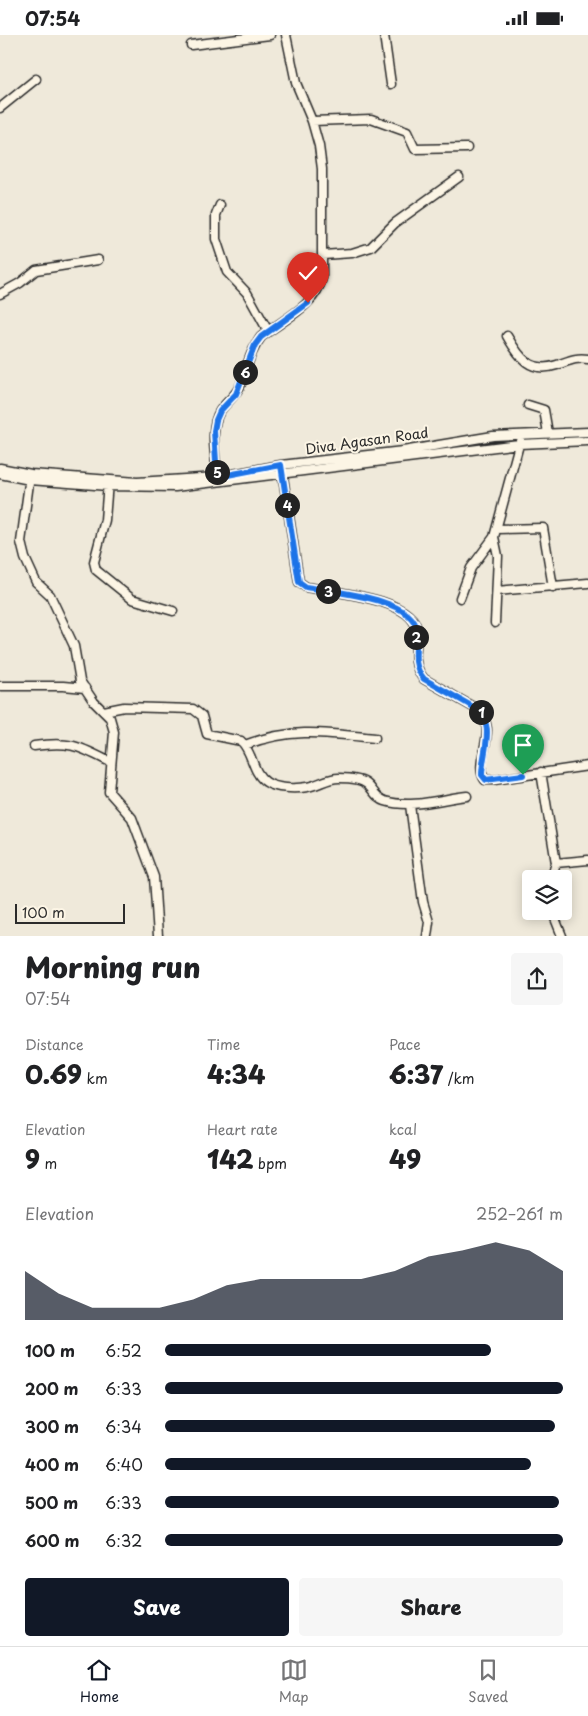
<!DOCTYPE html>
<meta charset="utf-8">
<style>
body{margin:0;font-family:"Playpen Sans",sans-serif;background:#f6f6f6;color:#202124;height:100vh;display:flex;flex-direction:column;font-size:19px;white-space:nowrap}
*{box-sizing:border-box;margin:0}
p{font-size:16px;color:#757577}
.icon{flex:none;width:28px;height:28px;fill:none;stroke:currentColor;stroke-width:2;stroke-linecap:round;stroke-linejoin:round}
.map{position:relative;height:901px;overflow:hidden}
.drawer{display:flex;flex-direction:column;background:#fff;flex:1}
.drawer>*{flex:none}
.buttons{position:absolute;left:522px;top:835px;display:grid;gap:10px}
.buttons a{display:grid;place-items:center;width:50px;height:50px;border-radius:5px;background:#fff;box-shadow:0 2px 12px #0003;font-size:25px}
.scale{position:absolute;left:15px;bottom:12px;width:110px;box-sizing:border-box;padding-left:5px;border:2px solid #2b2b2b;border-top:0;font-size:14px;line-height:18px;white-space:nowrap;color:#2b2b2b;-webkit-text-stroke:4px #fcf5e5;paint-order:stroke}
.pin{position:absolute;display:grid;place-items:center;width:42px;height:42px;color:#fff;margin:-51px -21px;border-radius:50% 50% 50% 0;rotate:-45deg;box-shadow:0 0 5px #0007}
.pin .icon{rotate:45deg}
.km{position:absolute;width:25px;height:25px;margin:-12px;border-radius:50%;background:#222;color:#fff;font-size:14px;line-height:25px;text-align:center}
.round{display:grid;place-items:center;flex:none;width:52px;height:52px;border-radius:5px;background:#f6f6f6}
.overview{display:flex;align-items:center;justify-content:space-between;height:85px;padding:0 25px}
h1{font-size:28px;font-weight:800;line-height:38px}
.metrics{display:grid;grid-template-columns:repeat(3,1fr);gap:8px;height:85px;padding:5px 25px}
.metrics div{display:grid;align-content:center}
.metrics b{font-size:25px;font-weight:800}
.metrics small{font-size:14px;font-weight:400}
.metrics p{font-size:14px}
.chart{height:140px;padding:10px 25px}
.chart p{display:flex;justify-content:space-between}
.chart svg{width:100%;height:90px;margin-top:5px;fill:#111827;opacity:.7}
.cta{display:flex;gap:10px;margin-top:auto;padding:10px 25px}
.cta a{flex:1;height:58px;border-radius:5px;background:#111827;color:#fff;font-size:20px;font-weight:800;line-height:58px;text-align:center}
.cta a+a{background:#f6f6f6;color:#202124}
ul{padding:0 25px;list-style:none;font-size:16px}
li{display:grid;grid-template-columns:80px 60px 1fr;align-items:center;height:38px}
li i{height:12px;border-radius:6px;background:#111827}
.status{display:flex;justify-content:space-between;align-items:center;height:35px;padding:0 25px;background:#fff;direction:ltr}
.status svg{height:14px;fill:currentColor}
.tabs{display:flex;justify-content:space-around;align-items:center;height:70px;border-top:1px solid #e0e0e0;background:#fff;font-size:14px;color:#757577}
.tabs a{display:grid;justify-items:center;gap:2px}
.tabs .selected{color:#111827}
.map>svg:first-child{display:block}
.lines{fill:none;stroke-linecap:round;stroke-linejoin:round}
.minor-casing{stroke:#2b2b2b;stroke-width:11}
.minor{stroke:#fcf5e5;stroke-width:8}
.route-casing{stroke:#fff;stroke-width:10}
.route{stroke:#1a73e8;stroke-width:6}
.labels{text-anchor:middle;stroke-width:4;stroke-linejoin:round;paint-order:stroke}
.street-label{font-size:14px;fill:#2b2b2b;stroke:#fcf5e5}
</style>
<div class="status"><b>07:54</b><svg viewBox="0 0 49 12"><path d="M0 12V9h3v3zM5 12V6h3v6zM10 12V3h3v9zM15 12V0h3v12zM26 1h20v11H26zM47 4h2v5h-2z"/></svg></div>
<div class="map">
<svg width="588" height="901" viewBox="0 0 588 901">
<rect width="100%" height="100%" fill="#efe9da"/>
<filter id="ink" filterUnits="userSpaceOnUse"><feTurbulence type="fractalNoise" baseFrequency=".02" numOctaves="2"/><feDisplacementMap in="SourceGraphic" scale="10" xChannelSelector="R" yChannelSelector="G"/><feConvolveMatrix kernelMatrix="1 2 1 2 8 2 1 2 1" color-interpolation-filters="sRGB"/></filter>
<g filter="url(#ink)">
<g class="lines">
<defs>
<path id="minor" d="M384,0L391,49
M191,10L270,0
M0,73L36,44
M312,86L371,84L407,97L415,114L467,113
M220,170L216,180V204L227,237L247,258L268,296
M323,220L352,218L371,212L395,188L459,142
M0,259L20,248L36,235L98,225
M507,301C519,322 530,339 557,330C569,326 575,322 588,324
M528,370L544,375L548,398
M0,433L31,439L137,447L217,442L281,430L403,416L493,401L588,397
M282,435L299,547L306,552C332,557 415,563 417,596C417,614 411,629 424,644L475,673C503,693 471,726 485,745H494L588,731
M0,439L30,445L108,451L175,452L519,409L588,406
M30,441L21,507L25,523L36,547L50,560L74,611L80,646L94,667L110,683L114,697L109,757L132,783L154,842L158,901
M217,442C216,423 209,393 220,376C227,366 236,361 241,349C247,333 250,316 261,302C282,285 316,271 322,243V134L319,111L312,86L296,48L286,0
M108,447L105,485L94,527L96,535L132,564L173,576
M497,494L543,493L553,552
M494,502L498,521L495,588
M497,556L588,548
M460,563L471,533L494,502L520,406
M0,651H63L85,653
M104,676L124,672L193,674L202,681L207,699L241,706C253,717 252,738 266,747C276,754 296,754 307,752C319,750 327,743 339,743C348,743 362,744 368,750C374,756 376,763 385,766C412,774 440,764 467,761
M245,710C292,692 327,698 375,703
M34,711C71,706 78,711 110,727
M541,737L556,828L551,844
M410,770L423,867L429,887L427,901
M556,828L588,825
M552,876L562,901"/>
</defs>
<use href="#minor" class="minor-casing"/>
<use href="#minor" class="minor"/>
</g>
</g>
<g class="lines" filter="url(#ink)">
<defs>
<path id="route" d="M308,268L261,302L255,310L236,359L220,376L216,385L214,396L217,442L281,430L299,547L306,552C332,557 415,563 417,596C417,614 411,629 424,644L475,673C497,688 482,718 482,740L486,745L523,740"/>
</defs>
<use href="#route" class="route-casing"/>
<use href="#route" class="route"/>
</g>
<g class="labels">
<g class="street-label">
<text transform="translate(367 406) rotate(-8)" y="5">Diva Agasan Road</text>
</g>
</g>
</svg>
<div class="buttons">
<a><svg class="icon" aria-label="layers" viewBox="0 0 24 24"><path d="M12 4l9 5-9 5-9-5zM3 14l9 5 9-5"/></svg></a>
</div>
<div class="scale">100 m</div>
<div class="pin" style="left:523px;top:740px;background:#1e9e55"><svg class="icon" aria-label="arrive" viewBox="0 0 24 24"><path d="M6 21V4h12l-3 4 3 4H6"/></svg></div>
<div class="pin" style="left:308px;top:268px;background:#d93025"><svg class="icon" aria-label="check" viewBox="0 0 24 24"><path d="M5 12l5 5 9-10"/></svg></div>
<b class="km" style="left:481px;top:677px">1</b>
<b class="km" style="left:416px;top:602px">2</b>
<b class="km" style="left:328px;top:556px">3</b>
<b class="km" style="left:287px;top:470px">4</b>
<b class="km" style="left:217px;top:437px">5</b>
<b class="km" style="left:245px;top:337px">6</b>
</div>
<section class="drawer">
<div class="overview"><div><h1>Morning run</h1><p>07:54</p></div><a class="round"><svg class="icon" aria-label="share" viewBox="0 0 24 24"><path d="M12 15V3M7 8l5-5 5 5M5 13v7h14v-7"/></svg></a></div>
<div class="metrics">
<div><p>Distance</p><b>0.69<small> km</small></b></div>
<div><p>Time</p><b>4:34</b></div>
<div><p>Pace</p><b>6:37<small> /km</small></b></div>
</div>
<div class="metrics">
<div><p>Elevation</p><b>9<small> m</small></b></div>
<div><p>Heart rate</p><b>142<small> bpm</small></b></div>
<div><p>kcal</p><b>49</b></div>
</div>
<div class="chart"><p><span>Elevation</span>252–261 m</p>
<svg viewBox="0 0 160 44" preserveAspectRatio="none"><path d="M0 44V20L10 31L20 38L30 38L40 38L50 34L60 27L70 24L80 24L90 24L100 24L110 20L120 13L130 10L140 6L150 10L160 20V44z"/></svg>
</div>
<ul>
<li><b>100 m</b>6:52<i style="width:82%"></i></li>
<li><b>200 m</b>6:33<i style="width:100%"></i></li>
<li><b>300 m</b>6:34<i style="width:98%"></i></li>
<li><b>400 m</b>6:40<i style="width:92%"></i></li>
<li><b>500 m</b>6:33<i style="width:99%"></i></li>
<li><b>600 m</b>6:32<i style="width:100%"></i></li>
</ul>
<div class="cta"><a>Save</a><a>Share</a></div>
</section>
<nav class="tabs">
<a class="selected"><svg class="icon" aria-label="home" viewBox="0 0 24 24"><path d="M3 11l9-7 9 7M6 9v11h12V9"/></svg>Home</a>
<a><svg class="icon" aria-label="map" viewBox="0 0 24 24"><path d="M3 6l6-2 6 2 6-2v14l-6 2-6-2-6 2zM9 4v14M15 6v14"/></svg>Map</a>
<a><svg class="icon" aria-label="saved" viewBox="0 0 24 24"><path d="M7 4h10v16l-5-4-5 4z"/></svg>Saved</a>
</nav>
